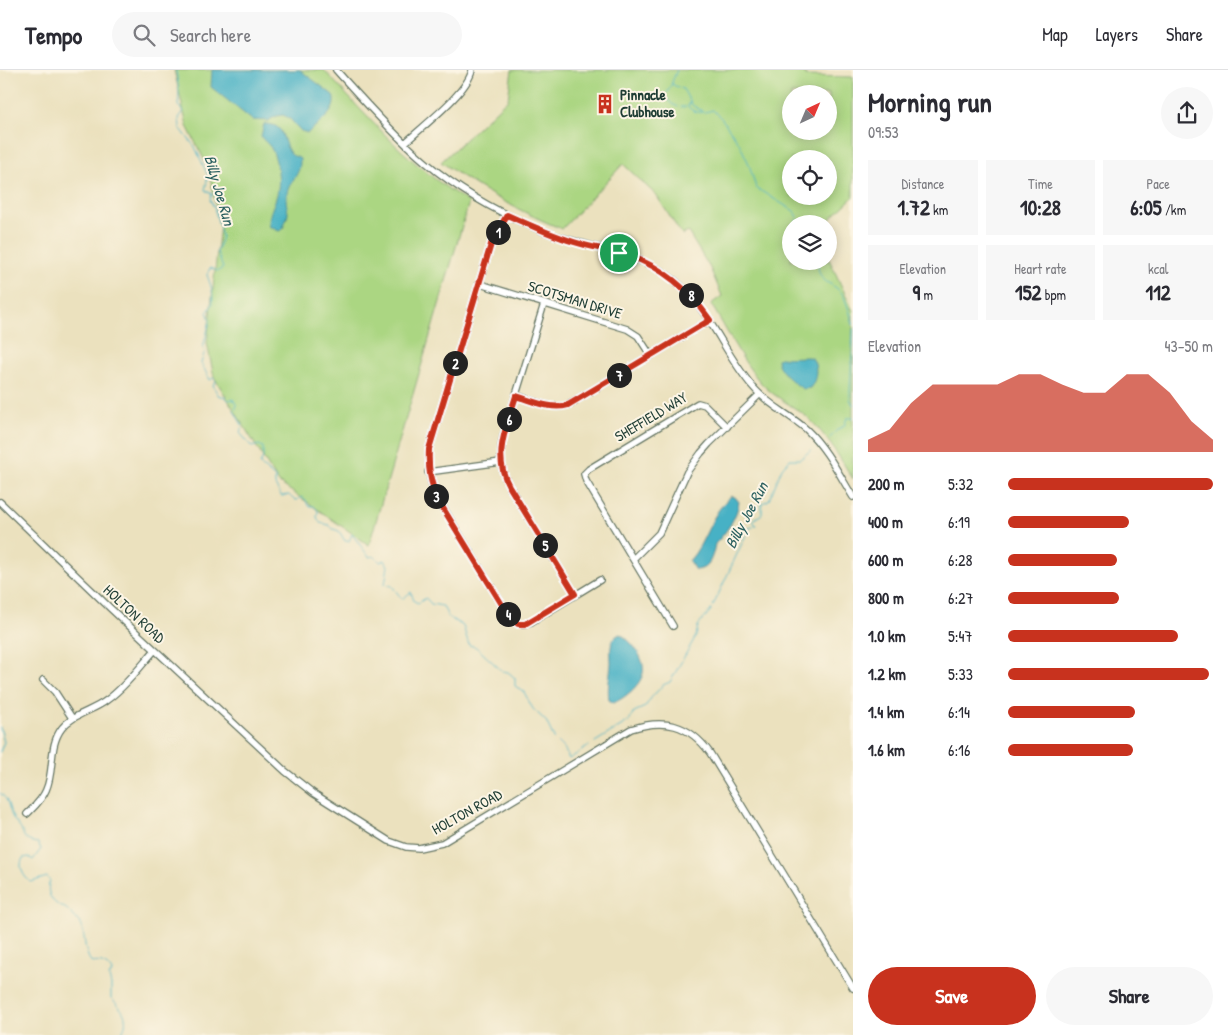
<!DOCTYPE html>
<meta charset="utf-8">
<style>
body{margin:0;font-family:"Patrick Hand",sans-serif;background:#f7f7f7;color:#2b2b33;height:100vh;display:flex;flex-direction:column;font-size:19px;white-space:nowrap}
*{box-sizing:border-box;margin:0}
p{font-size:16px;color:#7c7c81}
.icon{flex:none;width:28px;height:28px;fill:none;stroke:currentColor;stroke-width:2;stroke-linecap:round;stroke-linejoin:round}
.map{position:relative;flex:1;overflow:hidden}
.panel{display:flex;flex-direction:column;background:#fff;width:375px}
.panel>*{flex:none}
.needle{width:32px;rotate:44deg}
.tools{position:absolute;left:782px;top:15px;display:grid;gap:10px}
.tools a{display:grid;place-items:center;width:55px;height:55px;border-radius:50%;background:#fff;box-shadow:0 2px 12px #0003;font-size:25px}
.pin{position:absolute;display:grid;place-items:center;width:42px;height:42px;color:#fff;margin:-21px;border:2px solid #fff;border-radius:50%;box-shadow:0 1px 5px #0007}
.km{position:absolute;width:25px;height:25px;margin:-12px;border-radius:50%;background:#222;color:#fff;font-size:14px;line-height:25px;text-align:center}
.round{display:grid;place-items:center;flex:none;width:52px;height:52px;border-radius:26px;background:#f7f7f7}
.summary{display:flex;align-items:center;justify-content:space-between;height:85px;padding:0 15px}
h1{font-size:28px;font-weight:700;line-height:38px}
.figures{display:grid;grid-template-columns:repeat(3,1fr);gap:8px;height:85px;padding:5px 15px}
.figures div{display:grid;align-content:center;border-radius:0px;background:#f7f7f7;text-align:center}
.figures b{font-size:21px;font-weight:700}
.figures small{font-size:14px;font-weight:400}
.figures p{font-size:14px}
.chart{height:140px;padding:10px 15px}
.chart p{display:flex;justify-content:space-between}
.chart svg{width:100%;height:90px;margin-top:5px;fill:#c8321e;opacity:.7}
.action{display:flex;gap:10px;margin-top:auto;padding:10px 15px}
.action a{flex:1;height:58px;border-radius:30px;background:#c8321e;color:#fff;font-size:20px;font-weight:700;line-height:58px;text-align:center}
.action a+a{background:#f7f7f7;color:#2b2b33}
ul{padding:0 15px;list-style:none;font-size:16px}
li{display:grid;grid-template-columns:80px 60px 1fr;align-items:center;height:38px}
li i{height:12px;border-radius:6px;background:#c8321e}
header{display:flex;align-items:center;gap:30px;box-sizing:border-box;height:70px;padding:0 25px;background:#fff;border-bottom:1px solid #e1e1e2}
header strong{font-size:24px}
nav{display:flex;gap:28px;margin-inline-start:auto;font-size:18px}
.search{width:350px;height:45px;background:#f7f7f7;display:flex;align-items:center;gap:12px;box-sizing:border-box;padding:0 18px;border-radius:28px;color:#7c7c81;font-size:19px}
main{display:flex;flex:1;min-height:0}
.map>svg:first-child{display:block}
.green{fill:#abd682;stroke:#658a5b;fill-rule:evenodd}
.water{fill:#47b1c5;stroke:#33777c}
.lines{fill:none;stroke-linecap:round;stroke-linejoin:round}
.stream{stroke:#47b1c5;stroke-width:1}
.minor-casing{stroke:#667664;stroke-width:8}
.minor{stroke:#fff;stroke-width:5.5}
.route-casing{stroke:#fff;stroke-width:10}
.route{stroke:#c8321e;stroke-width:6}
.labels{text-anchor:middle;stroke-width:4;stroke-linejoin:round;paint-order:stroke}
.poi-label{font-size:15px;font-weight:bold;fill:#1f3d34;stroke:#fcf5e5;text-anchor:start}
.street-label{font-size:15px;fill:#1f3d34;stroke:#fcf5e5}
.water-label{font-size:16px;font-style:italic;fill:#2b6060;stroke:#fcf5e5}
</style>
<header>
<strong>Tempo</strong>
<div class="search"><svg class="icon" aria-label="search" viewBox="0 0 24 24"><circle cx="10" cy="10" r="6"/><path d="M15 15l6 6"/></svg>Search here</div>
<nav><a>Map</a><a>Layers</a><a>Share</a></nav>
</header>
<main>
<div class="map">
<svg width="853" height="965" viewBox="0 0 853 965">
<rect width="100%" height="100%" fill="#fcf5e5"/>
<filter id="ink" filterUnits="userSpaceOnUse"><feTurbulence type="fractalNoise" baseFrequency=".02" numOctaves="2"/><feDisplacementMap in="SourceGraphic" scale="10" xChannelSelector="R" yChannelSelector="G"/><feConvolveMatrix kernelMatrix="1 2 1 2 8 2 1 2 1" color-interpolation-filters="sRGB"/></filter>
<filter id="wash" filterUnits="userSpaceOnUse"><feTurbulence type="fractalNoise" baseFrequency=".0096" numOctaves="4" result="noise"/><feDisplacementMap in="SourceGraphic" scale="20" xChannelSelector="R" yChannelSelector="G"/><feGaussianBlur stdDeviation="1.12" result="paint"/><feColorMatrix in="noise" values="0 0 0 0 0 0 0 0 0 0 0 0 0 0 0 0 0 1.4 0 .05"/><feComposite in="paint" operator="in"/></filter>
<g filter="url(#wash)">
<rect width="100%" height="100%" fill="#ebe1be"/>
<path class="green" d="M174,0H324C369,49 412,98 469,132L369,475L278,412L214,307L207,273L220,155L208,97L187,56Z
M512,0H801L806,6L853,7V127L825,154H791V191H829V189L853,241V409C840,388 826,364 807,347C792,335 774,327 761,313C741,290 727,260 711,234L722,226L710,198L688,162L682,165L656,125L623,94L562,159C518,141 479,119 441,92L508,29ZM791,24H829V61H791ZM791,89H829V126H791Z"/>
<path class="water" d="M212,0H300L333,25C339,42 319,52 308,63L301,61L289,48L283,45L276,46L268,51L252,50L211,17Z
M264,54C287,54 280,69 290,83C293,87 297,86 300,89C301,106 290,109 287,123C285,130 287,136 288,143C288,148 284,153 283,159L279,161L270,157C266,145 277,132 278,119C280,107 277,89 271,78C268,73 263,71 261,66Z
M808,287L812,288C818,296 817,310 810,318L803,319C794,313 777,300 777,289L780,288Z
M731,426L735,427L739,432C737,447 726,463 715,474C713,485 710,500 695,500L689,491C706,473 711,442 731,426Z
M620,564C631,570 646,589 643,603C641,615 624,629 613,633L609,630C607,617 610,606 611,593C611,583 608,569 620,564Z"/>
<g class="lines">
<path class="stream" d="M176,0L179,22L178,36L184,41L179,48L180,58L195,77L208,106L205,120L212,124L210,130L214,137L222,167L217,182L223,198L218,201L210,198L207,205C212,218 217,232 207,242L210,250L203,278L205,281L201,293L210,310L213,308L216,311L213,315L218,325L225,327L228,330L233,329L237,336L234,341L242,355L240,363L252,377L259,375L263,377V387L260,395L275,408V415L281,426L289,425L293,429L297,430L302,427L306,430L308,436H314L318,441L317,447L320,453L329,455L333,459L339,461L345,471H349L352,464L369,487L374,486L380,492L385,490L388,496L385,514L392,516L402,529L411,522L414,531L418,533L426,528L431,534L443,536L448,547L463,556L469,575L476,577L502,601L508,602L515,608V616L524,622L533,639L546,651L554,668L564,678L569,689L589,676
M677,0L672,12L673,15L683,19L692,35L702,41
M667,23L672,13
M667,27C670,36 678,37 686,37
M690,30L688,37C697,44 702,43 713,40L722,49L739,73L749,94L756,118L794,141L798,147L795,154
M818,191C817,216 833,210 843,225C846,230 852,249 853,255
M853,259L850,322V329L853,335
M830,368L838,359L844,356L847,348H853
M713,536L749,458L756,456L753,450L762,444V433L769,430L782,398L790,389H800L811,380
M0,657L4,672L0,682
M595,672L629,651L634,642L645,637L651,628L663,615L670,612L696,566L698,556L711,540
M0,723C10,730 8,739 13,748C14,751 16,752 18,755C26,765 21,771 38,773L41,779L33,790L29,787L23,788C18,796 23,807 31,812L47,807L50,811C46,820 50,830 58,835C60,837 63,837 65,838C70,841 75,848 79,852C87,864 82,881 92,893C101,891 108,894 112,902L109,907L111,915V928C123,940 131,948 121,965"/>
</g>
</g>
<g filter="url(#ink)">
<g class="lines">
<defs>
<path id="minor" d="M336,0C361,28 386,56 414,82C450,115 494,141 538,159C580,177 628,179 666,204C708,232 721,280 753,317C768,335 789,344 806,359C826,378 839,404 853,427
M405,73C423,56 468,22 472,0
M507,145L492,171L429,379C428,398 429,413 438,429L509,546L518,554H525L531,552L600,510
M480,214L627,259L638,266L651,286
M544,234L503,367C499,384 501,401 509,416L575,524
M516,325C533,331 551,340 568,335L710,250
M428,402L501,392
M0,432L110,538L285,701L313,723L389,771L406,777L419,778L442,773L631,659C664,648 689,654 710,683L853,918
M633,489L659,463L687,402L701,383L709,374L759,325
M673,556L586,411L584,404L589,399L698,333L705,335L727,357
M43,610L55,622L72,648
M27,744C34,737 42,730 46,720C55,700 48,676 62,658C73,644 93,641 107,630C125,617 140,597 155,580"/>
</defs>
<use href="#minor" class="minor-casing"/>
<use href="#minor" class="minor"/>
</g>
</g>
<g class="lines" filter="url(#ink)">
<defs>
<path id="route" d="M507,145C529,155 551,165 574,172C593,178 612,180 630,186C664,198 690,221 710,250L568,335C551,340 533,331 516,326C507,355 492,386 509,416L575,524L525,554H518L509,546L438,430C430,412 428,398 429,379L492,171Z"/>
</defs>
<use href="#route" class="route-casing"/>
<use href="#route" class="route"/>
</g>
<defs>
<symbol id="building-bare" viewBox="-9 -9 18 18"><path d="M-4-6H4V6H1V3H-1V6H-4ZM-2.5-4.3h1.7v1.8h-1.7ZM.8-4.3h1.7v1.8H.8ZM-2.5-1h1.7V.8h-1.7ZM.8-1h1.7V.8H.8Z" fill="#c8321e" stroke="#fcf5e5" stroke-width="2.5" paint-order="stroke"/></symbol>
</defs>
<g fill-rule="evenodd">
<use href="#building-bare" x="591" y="20" width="28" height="28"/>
</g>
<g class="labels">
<g class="poi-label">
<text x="620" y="30">Pinnacle<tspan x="620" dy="17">Clubhouse</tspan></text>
</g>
<g class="street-label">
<text transform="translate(575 230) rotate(17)" y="5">SCOTSMAN DRIVE</text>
<text transform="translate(651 347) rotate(-31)" y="5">SHEFFIELD WAY</text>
<text transform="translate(134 544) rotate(43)" y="5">HOLTON ROAD</text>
<text transform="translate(467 742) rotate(-29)" y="5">HOLTON ROAD</text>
</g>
<g class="water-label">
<text transform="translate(220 120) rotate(74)" y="6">Billy Joe Run</text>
<text transform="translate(746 445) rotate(-62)" y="6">Billy Joe Run</text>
</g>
</g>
</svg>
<div class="tools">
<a><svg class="needle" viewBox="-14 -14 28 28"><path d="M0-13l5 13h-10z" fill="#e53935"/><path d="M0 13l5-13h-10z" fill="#7c7c81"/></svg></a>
<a><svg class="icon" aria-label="locate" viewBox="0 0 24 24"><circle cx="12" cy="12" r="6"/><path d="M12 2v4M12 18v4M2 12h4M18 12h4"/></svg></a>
<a><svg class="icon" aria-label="layers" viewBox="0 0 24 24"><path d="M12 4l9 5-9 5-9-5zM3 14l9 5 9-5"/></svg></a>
</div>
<div class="pin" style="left:619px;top:183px;background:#1e9e55"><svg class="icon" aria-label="arrive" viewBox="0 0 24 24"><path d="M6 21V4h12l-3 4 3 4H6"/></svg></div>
<b class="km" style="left:498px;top:162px">1</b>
<b class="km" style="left:455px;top:293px">2</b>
<b class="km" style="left:436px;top:426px">3</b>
<b class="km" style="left:508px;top:544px">4</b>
<b class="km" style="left:545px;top:475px">5</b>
<b class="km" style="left:509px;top:349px">6</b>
<b class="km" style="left:619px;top:305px">7</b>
<b class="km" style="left:691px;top:225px">8</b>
</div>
<section class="panel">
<div class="summary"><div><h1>Morning run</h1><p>09:53</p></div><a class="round"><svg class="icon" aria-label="share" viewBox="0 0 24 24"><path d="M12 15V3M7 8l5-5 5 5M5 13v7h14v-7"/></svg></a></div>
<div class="figures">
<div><p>Distance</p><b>1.72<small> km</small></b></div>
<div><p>Time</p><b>10:28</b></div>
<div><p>Pace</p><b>6:05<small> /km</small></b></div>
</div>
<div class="figures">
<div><p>Elevation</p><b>9<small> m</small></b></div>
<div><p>Heart rate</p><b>152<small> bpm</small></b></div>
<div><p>kcal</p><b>112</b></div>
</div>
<div class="chart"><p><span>Elevation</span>43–50 m</p>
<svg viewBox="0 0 160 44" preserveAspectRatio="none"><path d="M0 44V38L10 33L20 20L30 11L40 11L50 11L60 11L70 6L80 6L90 11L100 15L110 15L120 6L130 6L140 15L150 29L160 38V44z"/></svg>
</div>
<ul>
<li><b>200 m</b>5:32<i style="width:100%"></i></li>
<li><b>400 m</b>6:19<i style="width:59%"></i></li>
<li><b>600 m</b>6:28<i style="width:53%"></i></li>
<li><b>800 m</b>6:27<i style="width:54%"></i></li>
<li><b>1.0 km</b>5:47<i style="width:83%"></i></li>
<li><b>1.2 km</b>5:33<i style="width:98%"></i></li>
<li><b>1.4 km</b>6:14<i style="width:62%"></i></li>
<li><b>1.6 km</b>6:16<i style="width:61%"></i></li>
</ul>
<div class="action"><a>Save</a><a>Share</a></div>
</section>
</main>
